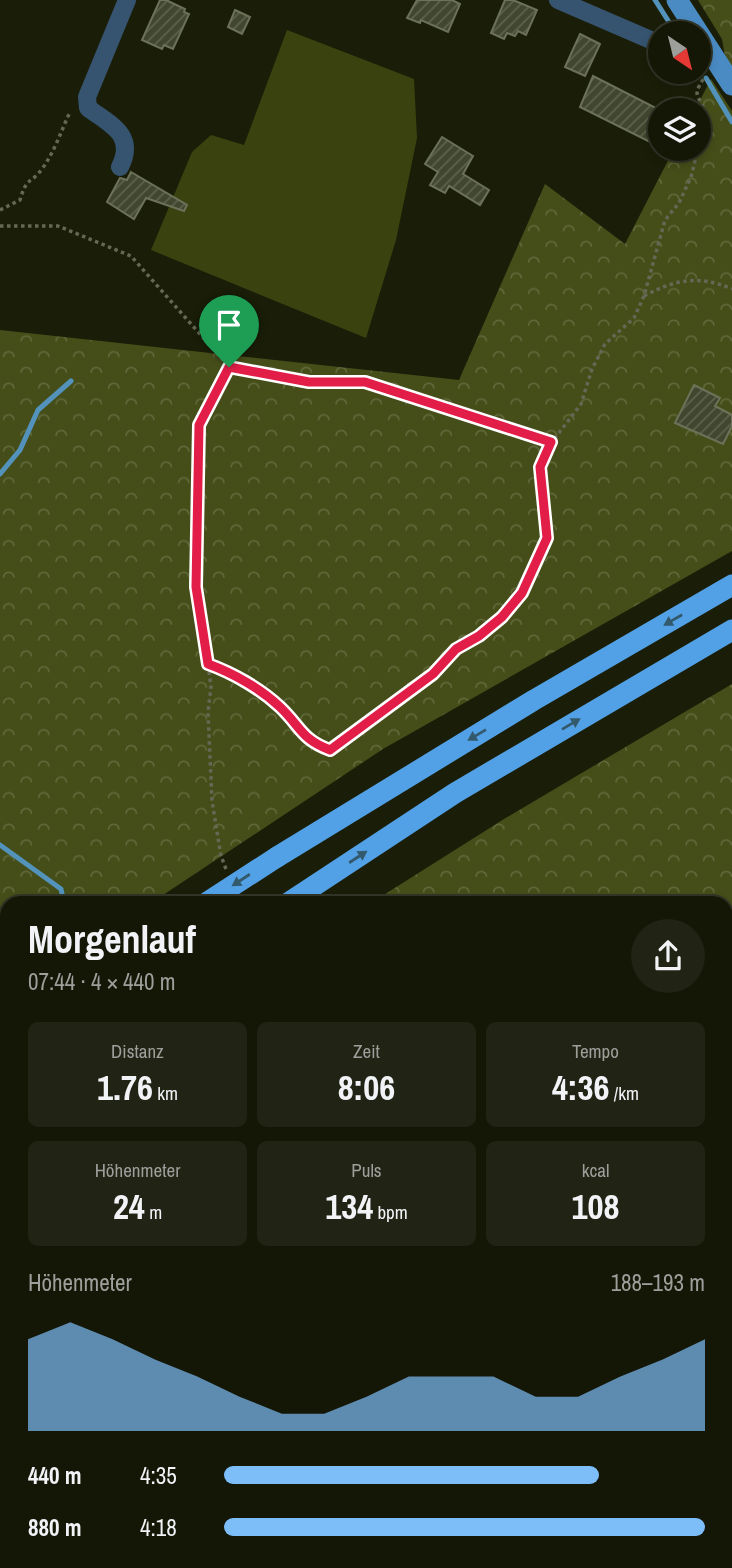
<!DOCTYPE html>
<html lang="de">
<meta charset="utf-8">
<style>
body{margin:0;font-family:"Archivo Narrow",sans-serif;background:#212314;color:#f1f3f6;height:100vh;display:flex;flex-direction:column;font-size:26px;white-space:nowrap}
*{box-sizing:border-box;margin:0}
p{font-size:23px;color:#9d9f9b}
.icon{flex:none;width:38px;height:38px;fill:none;stroke:currentColor;stroke-width:2;stroke-linecap:round;stroke-linejoin:round}
.map{position:relative;flex:1;overflow:hidden}
.drawer{position:absolute;left:0px;top:896px;width:733px;height:672px;display:flex;flex-direction:column;background:#141606;border-radius:21px 21px 0 0;box-shadow:0 4px 10px #0003,0 0 0 2px #333528}
.drawer>*{flex:none}
.needle{width:46px;rotate:145deg}
.fabs{position:absolute;left:648px;top:21px;display:grid;gap:14px}
.fabs a{display:grid;place-items:center;width:63px;height:63px;border-radius:50%;background:#141606;box-shadow:0 4px 10px #0003,0 0 0 2px #333528;font-size:35px}
.pin{position:absolute;display:grid;place-items:center;width:60px;height:60px;color:#fff;margin:-72px -30px;border-radius:50% 50% 50% 0;rotate:-45deg;box-shadow:0 0 7px #0007}
.pin .icon{rotate:45deg}
.round{display:grid;place-items:center;flex:none;width:74px;height:74px;border-radius:37px;background:#212314}
.headline{display:flex;align-items:center;justify-content:space-between;height:119px;padding:0 28px}
h1{font-size:38px;font-weight:700;line-height:52px}
.metrics{display:grid;grid-template-columns:repeat(3,1fr);gap:10px;height:119px;padding:7px 28px}
.metrics div{display:grid;align-content:center;border-radius:10px;background:#212314;text-align:center}
.metrics b{font-size:35px;font-weight:700}
.metrics small{font-size:19px;font-weight:400}
.metrics p{font-size:19px}
.chart{height:196px;padding:14px 28px}
.chart p{display:flex;justify-content:space-between}
.chart svg{width:100%;height:126px;margin-top:7px;fill:#7dbef9;opacity:.7}
ul{padding:0 28px;list-style:none;font-size:23px}
li{display:grid;grid-template-columns:112px 84px 1fr;align-items:center;height:52px}
li i{height:18px;border-radius:9px;background:#7dbef9}
.map>svg:first-child{display:block}
.green{fill:#3a430f}
.forest{fill:url(#forest-crowns)}
.lines{fill:none;stroke-linecap:round;stroke-linejoin:round}
.stream{stroke:#5292bb;stroke-width:5}
.building{fill:url(#building-hatch);stroke:#6c7259;stroke-width:2}
.path{stroke:#646855;stroke-width:3.5;stroke-dasharray:3.5 3.5;stroke-linecap:butt}
.minor{stroke:#36536f;stroke-width:18}
.major{stroke:#4a8bc4;stroke-width:21}
.highway{stroke:#52a1e6;stroke-width:21}
.highway-bridge{stroke:#52a1e6;stroke-width:21}
.oneway{fill:#33596c}
.route-casing{stroke:#fff;stroke-width:14}
.route{stroke:#e11d48;stroke-width:9}
</style>
<div class="map">
<svg width="732" height="1568" viewBox="0 0 732 1568">
<defs>
<pattern id="forest-crowns" width="20" height="18" patternUnits="userSpaceOnUse" patternTransform="scale(1.75)"><rect width="20" height="18" fill="#454e19"/><path d="M2 6a3 3 0 1 1 6 0M12 15a3 3 0 1 1 6 0" fill="none" stroke="#60683a"/></pattern>
<pattern id="building-hatch" width="6" height="6" patternUnits="userSpaceOnUse" patternTransform="scale(1.75)"><rect width="6" height="6" fill="#41472f"/><path d="M-1 1l2-2M0 6l6-6M5 7l2-2" fill="none" stroke="#5d624d"/></pattern>
</defs>
<rect width="100%" height="100%" fill="#1a1e08"/>
<path class="green" d="M287,30L414,79L417,138L396,240L366,338L151,250L192,152L211,135L244,145Z"/>
<path class="forest" d="M698,0H732V85L729,80L722,39Z
M711,79L732,111V551L383,749L151,903H7V998L0,1003V330L459,380L545,184L625,244L674,149H698V110H695Z
M732,684V1568H258L249,1561H726V903H371L504,819Z
M7,1144V1561H48L46,1568H0V1148Z"/>
<g class="lines">
<path class="stream" d="M655,0L676,33
M706,78L732,122
M0,474L20,450L38,410L71,381
M0,845L61,889L64,903
M407,1561L409,1568"/>
</g>
<path class="building" d="M160,0H166L185,9L184,12L189,14L173,49L164,45L162,49L142,40Z
M417,0H452L460,4L448,32L421,20L420,23L407,18Z
M505,0H513L537,10L526,35L518,31L515,36L507,33L504,39L491,33Z
M235,10L250,17L242,34L228,27Z
M580,34L600,44L585,76L565,67Z
M593,76L660,110V132L654,144L580,107Z
M442,137L473,156L463,174L489,190L480,205L449,186L445,193L430,185L438,172L425,164Z
M131,172L187,205L184,211L146,198L134,219L107,202L120,178L127,180Z
M694,385L720,398L715,406L732,415V426L723,444L675,423Z"/>
<g class="lines">
<path class="path" d="M698,149C701,137 704,126 704,114C703,95 689,100 704,78
M0,210L20,200C27,176 30,185 42,169C55,151 61,131 70,112
M0,226H58L131,256L229,367L309,382H365L552,442L581,404L592,369L605,344L634,318L644,296L665,220L679,203L691,177L698,149
M644,296C676,279 699,275 732,289
M208,664L196,587L199,425L229,367
M226,869L221,856L212,801L208,712L211,687L208,664C233,673 261,689 280,707C301,727 301,739 330,750L433,674L456,649L479,637L502,617L522,593L547,538L540,467L552,442
M0,941L7,943
M726,1374L732,1377"/>
<path class="minor" d="M558,0L660,44
M120,167C136,135 111,125 88,108L87,97L127,0
M98,1566L103,1568"/>
<path class="major" d="M677,0L732,85"/>
<path class="highway" d="M277,857L534,700L732,585
M288,903L455,793L732,630
M0,1039L7,1034
M0,1097L7,1092"/>
<path class="highway-bridge" d="M206,903L277,857"/>
</g>
<defs><path id="oneway-solid" d="M-6-.8H1V-3.2L6.5 0L1 3.2V.8H-6Z" transform="scale(1.75)"/></defs>
<g class="oneway">
<use href="#oneway-solid" transform="translate(673 620) rotate(150)"/>
<use href="#oneway-solid" transform="translate(571 724) rotate(-31)"/>
<use href="#oneway-solid" transform="translate(477 735) rotate(149)"/>
<use href="#oneway-solid" transform="translate(358 857) rotate(-33)"/>
<use href="#oneway-solid" transform="translate(241 880) rotate(147)"/>
</g>
<g class="lines">
<defs>
<path id="route" d="M229,367L309,382H365L551,442L540,467L547,538L522,593L502,617L479,636L456,649L433,674L330,750C301,739 301,727 280,707C261,689 233,673 208,664L196,587L199,425Z"/>
</defs>
<use href="#route" class="route-casing"/>
<use href="#route" class="route"/>
</g>
</svg>
<div class="fabs">
<a><svg class="needle" viewBox="-14 -14 28 28"><path d="M0-13l5 13h-10z" fill="#e53935"/><path d="M0 13l5-13h-10z" fill="#9d9f9b"/></svg></a>
<a><svg class="icon" aria-label="layers" viewBox="0 0 24 24"><path d="M12 4l9 5-9 5-9-5zM3 14l9 5 9-5"/></svg></a>
</div>
<div class="pin" style="left:229px;top:367px;background:#1e9e55"><svg class="icon" aria-label="arrive" viewBox="0 0 24 24"><path d="M6 21V4h12l-3 4 3 4H6"/></svg></div>
<section class="drawer">
<div class="headline"><div><h1>Morgenlauf</h1><p>07:44 · 4 × 440 m</p></div><a class="round"><svg class="icon" aria-label="share" viewBox="0 0 24 24"><path d="M12 15V3M7 8l5-5 5 5M5 13v7h14v-7"/></svg></a></div>
<div class="metrics">
<div><p>Distanz</p><b>1.76<small> km</small></b></div>
<div><p>Zeit</p><b>8:06</b></div>
<div><p>Tempo</p><b>4:36<small> /km</small></b></div>
</div>
<div class="metrics">
<div><p>Höhenmeter</p><b>24<small> m</small></b></div>
<div><p>Puls</p><b>134<small> bpm</small></b></div>
<div><p>kcal</p><b>108</b></div>
</div>
<div class="chart"><p><span>Höhenmeter</span>188–193 m</p>
<svg viewBox="0 0 160 44" preserveAspectRatio="none"><path d="M0 44V12L10 6L20 12L30 19L40 25L50 32L60 38L70 38L80 32L90 25L100 25L110 25L120 32L130 32L140 25L150 19L160 12V44z"/></svg>
</div>
<ul>
<li><b>440 m</b>4:35<i style="width:78%"></i></li>
<li><b>880 m</b>4:18<i style="width:100%"></i></li>
</ul>
</section>
</div>
